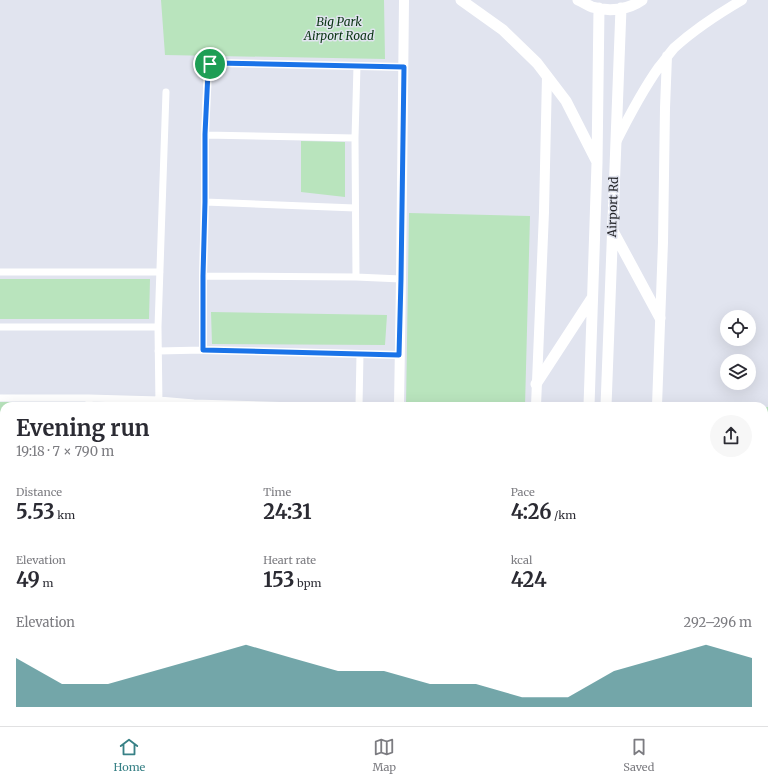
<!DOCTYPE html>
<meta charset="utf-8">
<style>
body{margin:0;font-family:Merriweather,serif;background:#f7f7f7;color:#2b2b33;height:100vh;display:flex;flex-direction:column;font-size:15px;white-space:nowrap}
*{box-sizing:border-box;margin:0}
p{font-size:13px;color:#7c7c81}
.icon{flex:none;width:22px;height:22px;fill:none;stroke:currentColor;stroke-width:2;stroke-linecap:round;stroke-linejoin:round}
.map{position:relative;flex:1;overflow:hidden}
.panel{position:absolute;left:0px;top:402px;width:768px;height:324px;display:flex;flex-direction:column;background:#fff;border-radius:12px 12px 0 0;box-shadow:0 4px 16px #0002}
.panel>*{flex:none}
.fabs{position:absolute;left:720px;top:310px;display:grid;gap:8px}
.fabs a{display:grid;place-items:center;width:36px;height:36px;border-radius:50%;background:#fff;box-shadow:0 4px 16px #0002;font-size:20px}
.pin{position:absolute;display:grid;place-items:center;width:34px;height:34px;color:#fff;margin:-17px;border:2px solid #fff;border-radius:50%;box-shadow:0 1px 4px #0007}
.round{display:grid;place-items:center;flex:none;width:42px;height:42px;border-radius:21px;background:#f7f7f7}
.summary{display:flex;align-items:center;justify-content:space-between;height:68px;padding:0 16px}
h1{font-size:22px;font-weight:700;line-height:30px}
.stats{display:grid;grid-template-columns:repeat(3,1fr);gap:6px;height:68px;padding:4px 16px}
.stats div{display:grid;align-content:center}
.stats b{font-size:20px;font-weight:700}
.stats small{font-size:11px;font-weight:400}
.stats p{font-size:11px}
.chart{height:112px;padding:8px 16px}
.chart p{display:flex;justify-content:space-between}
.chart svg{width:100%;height:72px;margin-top:4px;fill:#388186;opacity:.7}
.dock{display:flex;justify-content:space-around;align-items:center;height:56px;border-top:1px solid #e1e1e2;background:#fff;font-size:11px;color:#7c7c81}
.dock a{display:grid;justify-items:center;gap:2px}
.dock .current{color:#388186}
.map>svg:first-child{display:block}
.green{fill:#b9e4bd}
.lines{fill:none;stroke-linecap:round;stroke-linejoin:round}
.street{stroke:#fff;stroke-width:7}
.secondary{stroke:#fff;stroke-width:10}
.primary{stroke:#fff;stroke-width:11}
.route-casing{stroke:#fff;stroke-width:8}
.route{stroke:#1a73e8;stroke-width:5}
.labels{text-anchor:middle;stroke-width:3;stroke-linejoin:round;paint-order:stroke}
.park-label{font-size:12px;font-style:italic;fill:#093312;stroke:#e1e4ef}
.street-label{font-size:12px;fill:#242529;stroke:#e1e4ef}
</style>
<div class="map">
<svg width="768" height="726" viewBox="0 0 768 726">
<rect width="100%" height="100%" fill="#e1e4ef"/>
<path class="green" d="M161,0H384L385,59L165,55Z
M301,141L345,142V197L301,192Z
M409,213L530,216L525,406H406Z
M0,279H150L149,319H0Z
M211,312L387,315L385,345L212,344Z
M0,402H82V406H4V522H0Z
M764,407H768V726H658V722H764Z
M400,722H519V726H400Z"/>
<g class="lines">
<path class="street" d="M205,135L207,71L208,67L210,64L215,63L357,66
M355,138L356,277
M205,202L355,208
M0,272H160
M203,276V350
M401,279L356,277L203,276L205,202V135L355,138L357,66L404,67
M0,327H158
M158,351L203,350L360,354
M0,398H89L159,400L194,403L298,406
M89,406V398
M159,406L158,327L166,92
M359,406L360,354L399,355
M0,529H4
M0,606H4
M0,678H4
M38,722V726
M82,726V722
M152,726V722
M185,726V722
M355,726V722"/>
<path class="secondary" d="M616,142C629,116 642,91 659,67C664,61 669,54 674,48C695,29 718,14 742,0
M399,406L401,279L404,0
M536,406L544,212L547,76
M657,406L663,242L665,108L667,56
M531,722V726
M653,722V726
M393,726V722"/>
<path class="primary" d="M461,0L503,30L537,63L566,101L596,160
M578,0C583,2 587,5 592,7C609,12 628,10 642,0
M613,231L660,318
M536,384L592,298
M589,406L597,163L599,8
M606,406L621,8
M585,722V726
M603,726V722"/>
</g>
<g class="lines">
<defs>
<path id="route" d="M215,63L404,67L401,279L399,355L203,350V276L205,202V134L208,72V67L210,64Z"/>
</defs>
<use href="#route" class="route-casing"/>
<use href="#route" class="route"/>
</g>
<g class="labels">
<g class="park-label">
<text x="339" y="26">Big Park<tspan x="339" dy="14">Airport Road</tspan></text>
</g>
<g class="street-label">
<text transform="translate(613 207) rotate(-88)" y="4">Airport Rd</text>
</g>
</g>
</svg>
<div class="fabs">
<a><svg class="icon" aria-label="locate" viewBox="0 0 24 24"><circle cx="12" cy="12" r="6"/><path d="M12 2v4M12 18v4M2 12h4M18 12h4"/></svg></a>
<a><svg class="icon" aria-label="layers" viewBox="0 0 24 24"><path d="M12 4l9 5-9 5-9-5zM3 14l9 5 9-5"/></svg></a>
</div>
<div class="pin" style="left:210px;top:64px;background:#1e9e55"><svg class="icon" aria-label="arrive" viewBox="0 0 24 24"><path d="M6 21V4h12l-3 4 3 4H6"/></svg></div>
<section class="panel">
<div class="summary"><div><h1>Evening run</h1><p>19:18 · 7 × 790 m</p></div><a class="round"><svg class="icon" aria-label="share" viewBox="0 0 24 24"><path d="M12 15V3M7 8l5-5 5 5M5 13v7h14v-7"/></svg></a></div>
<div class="stats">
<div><p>Distance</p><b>5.53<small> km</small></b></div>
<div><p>Time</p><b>24:31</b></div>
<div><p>Pace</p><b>4:26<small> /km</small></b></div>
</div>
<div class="stats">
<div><p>Elevation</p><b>49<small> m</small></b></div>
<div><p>Heart rate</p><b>153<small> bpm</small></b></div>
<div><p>kcal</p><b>424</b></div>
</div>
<div class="chart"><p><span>Elevation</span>292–296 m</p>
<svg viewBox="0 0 160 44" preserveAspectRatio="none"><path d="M0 44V14L10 30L20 30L30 22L40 14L50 6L60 14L70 22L80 22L90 30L100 30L110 38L120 38L130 22L140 14L150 6L160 14V44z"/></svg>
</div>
</section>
</div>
<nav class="dock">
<a class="current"><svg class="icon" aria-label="home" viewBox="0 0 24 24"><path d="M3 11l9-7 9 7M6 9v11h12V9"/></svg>Home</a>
<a><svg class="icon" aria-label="map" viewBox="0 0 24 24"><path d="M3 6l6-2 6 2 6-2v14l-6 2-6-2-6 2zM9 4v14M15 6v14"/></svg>Map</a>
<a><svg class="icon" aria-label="saved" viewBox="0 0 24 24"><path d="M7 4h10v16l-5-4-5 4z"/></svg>Saved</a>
</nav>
